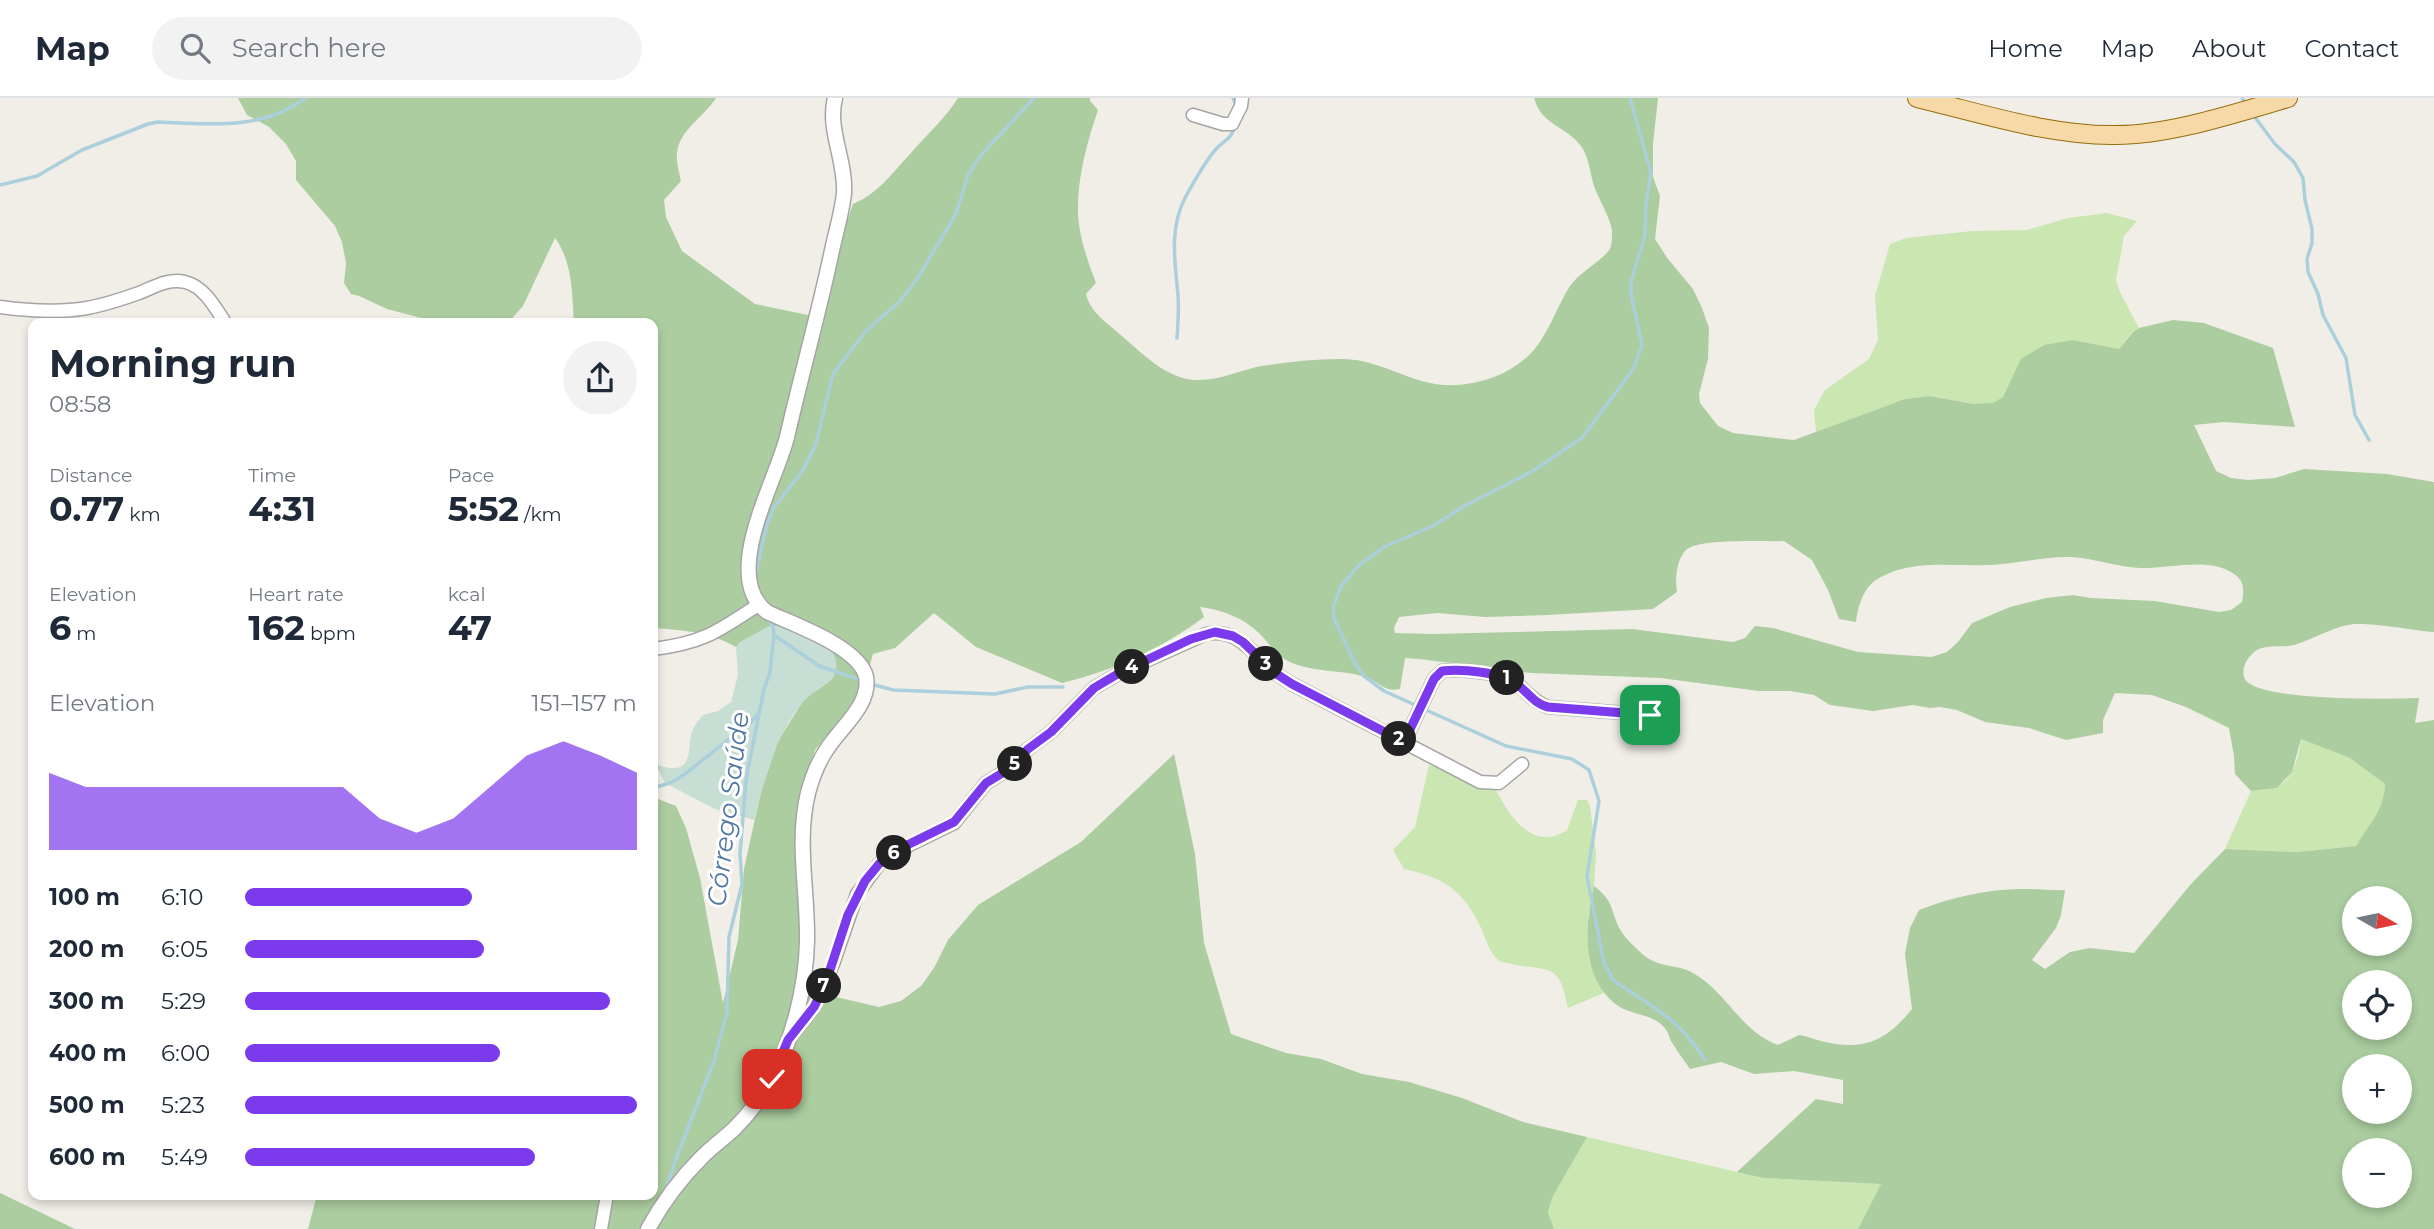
<!DOCTYPE html>
<meta charset="utf-8">
<style>
body{margin:0;font-family:Montserrat,sans-serif;background:#f2f2f3;color:#1f2937;height:100vh;display:flex;flex-direction:column;font-size:26px;white-space:nowrap}
*{box-sizing:border-box;margin:0}
p{font-size:23px;color:#747a83}
.icon{flex:none;width:38px;height:38px;fill:none;stroke:currentColor;stroke-width:2;stroke-linecap:round;stroke-linejoin:round}
.map{position:relative;flex:1;overflow:hidden}
.drawer{position:absolute;left:28px;top:220px;width:630px;height:882px;display:flex;flex-direction:column;background:#fff;border-radius:14px;box-shadow:0 4px 10px #0003}
.drawer>*{flex:none}
.needle{width:46px;rotate:99deg}
.fabs{position:absolute;left:2342px;top:788px;display:grid;gap:14px}
.fabs a{display:grid;place-items:center;width:70px;height:70px;border-radius:50%;background:#fff;box-shadow:0 4px 10px #0003;font-size:35px}
.pin{position:absolute;display:grid;place-items:center;width:60px;height:60px;color:#fff;margin:-30px;border-radius:14px;box-shadow:0 4px 10px #0006}
.km{position:absolute;width:35px;height:35px;margin:-18px;border-radius:50%;background:#222;color:#fff;font-size:19px;line-height:35px;text-align:center}
.round{display:grid;place-items:center;flex:none;width:74px;height:74px;border-radius:37px;background:#f2f2f3}
.overview{display:flex;align-items:center;justify-content:space-between;height:119px;padding:0 21px}
h1{font-size:38px;font-weight:700;line-height:52px}
.figures{display:grid;grid-template-columns:repeat(3,1fr);gap:10px;height:119px;padding:7px 21px}
.figures div{display:grid;align-content:center}
.figures b{font-size:35px;font-weight:700}
.figures small{font-size:19px;font-weight:400}
.figures p{font-size:19px}
.chart{height:196px;padding:14px 21px}
.chart p{display:flex;justify-content:space-between}
.chart svg{width:100%;height:126px;margin-top:7px;fill:#7c3aed;opacity:.7}
ul{padding:0 21px;list-style:none;font-size:23px}
li{display:grid;grid-template-columns:112px 84px 1fr;align-items:center;height:52px}
li i{height:18px;border-radius:9px;background:#7c3aed}
header{display:flex;align-items:center;gap:42px;box-sizing:border-box;height:98px;padding:0 35px;background:#fff;border-bottom:2px solid #e0e1e3}
header strong{font-size:33px}
nav{display:flex;gap:38px;margin-inline-start:auto;font-size:24px}
.search{width:490px;height:63px;background:#f2f2f3;display:flex;align-items:center;gap:18px;box-sizing:border-box;padding:0 24px;border-radius:38px;color:#747a83;font-size:26px}
.map>svg:first-child{display:block}
.grass{fill:#cae7b2}
.forest{fill:#abcd9f;fill-rule:evenodd}
.wetland{fill:#c6ded4}
.lines{fill:none;stroke-linecap:round;stroke-linejoin:round}
.stream{stroke:#abcfdb;stroke-width:3.5}
.minor-casing{stroke:#a5a5a5;stroke-width:15}
.tertiary-casing{stroke:#a5a5a5;stroke-width:17}
.primary-casing{stroke:#956c09;stroke-width:20}
.minor{stroke:#fff;stroke-width:12}
.tertiary{stroke:#fff;stroke-width:14}
.primary{stroke:#f7d8a7;stroke-width:18}
.route-casing{stroke:#fff;stroke-width:14}
.route{stroke:#7c3aed;stroke-width:9}
.labels{text-anchor:middle;stroke-width:6;stroke-linejoin:round;paint-order:stroke}
.water-label{font-size:26px;font-style:italic;fill:#4f76a4;stroke:#fff}
</style>
<header>
<strong>Map</strong>
<div class="search"><svg class="icon" aria-label="search" viewBox="0 0 24 24"><circle cx="10" cy="10" r="6"/><path d="M15 15l6 6"/></svg>Search here</div>
<nav><a>Home</a><a>Map</a><a>About</a><a>Contact</a></nav>
</header>
<div class="map">
<svg width="2434" height="1131" viewBox="0 0 2434 1131">
<rect width="100%" height="100%" fill="#f1eee8"/>
<path class="grass" d="M2107,115L2137,123L2124,138L2116,182L2120,194L2139,230L2132,234L2119,251L2073,242L2012,281L2003,299L1993,306H1973L1930,298L1905,301L1816,334L1814,312L1825,292L1869,261L1878,242L1875,198L1890,146L1906,140L1972,133L2027,132L2068,120Z
M2301,641L2350,660L2385,686C2384,714 2368,726 2356,748L2297,754L2225,751L2251,693C2258,692 2267,692 2274,690C2293,684 2299,658 2301,641Z
M1429,667L1492,684C1505,710 1529,757 1567,732L1578,702H1587L1590,708L1596,755L1594,788L1588,817L1596,879L1604,895L1568,910C1559,864 1551,874 1512,866C1506,865 1502,865 1497,861C1489,853 1486,842 1482,832C1464,793 1446,780 1404,771L1393,752L1415,729Z
M1587,1039L1763,1080L1881,1086L1858,1131H1554L1548,1114L1553,1098Z"/>
<path class="forest" d="M238,0H716C705,18 679,32 677,55C676,64 679,74 681,83L664,102L666,119L682,153L755,206L808,217L818,204L853,106C879,95 892,75 911,55C927,36 945,21 958,0H1090V3L1098,12C1087,44 1077,81 1078,115C1079,139 1088,164 1096,185L1086,196C1091,216 1108,225 1123,239C1144,257 1169,283 1199,282C1220,282 1241,272 1261,268C1287,264 1314,261 1340,261C1368,260 1395,275 1422,283C1460,295 1512,281 1537,248C1551,229 1558,207 1570,188C1579,174 1609,159 1611,148C1612,143 1612,136 1612,132C1609,117 1599,102 1594,88C1590,75 1589,59 1581,48C1565,27 1542,28 1534,0H1658L1653,46V79L1660,98L1655,141L1668,161L1693,191L1702,210L1709,230L1708,261L1699,296L1700,305L1718,328L1733,335L1794,342L1905,301L1930,298L1973,306L1993,305L2003,299L2021,261L2044,247L2073,242L2119,251L2133,234L2139,230L2173,222L2204,225L2273,250L2295,329L2224,324L2194,327L2216,373L2231,380L2248,382L2275,380L2304,371L2387,376L2434,384V534C2412,532 2376,525 2354,526C2334,528 2314,541 2294,547C2283,550 2267,546 2257,552C2249,557 2241,568 2244,579C2250,604 2393,601 2419,600L2415,625L2434,622V1131H1858L1881,1086L1763,1080L1737,1074L1816,1001L1843,1006V982L1794,973L1754,976L1721,964L1690,971C1684,962 1677,953 1671,943C1669,940 1669,936 1667,933C1656,916 1635,918 1620,909C1580,883 1585,827 1594,788C1616,805 1609,812 1621,833C1625,840 1633,847 1639,853C1658,872 1677,865 1693,875C1727,894 1740,933 1778,947L1799,937C1808,938 1816,942 1825,944C1865,953 1887,942 1912,911L1905,856L1910,830L1919,812C1951,799 1992,790 2027,791C2040,791 2052,793 2065,792L2061,817L2056,830L2032,862L2045,871L2070,854L2090,850L2134,855L2191,786L2225,751L2297,754L2356,748C2368,726 2384,714 2385,686L2350,660L2301,641L2292,674L2277,690L2251,693L2235,676L2234,658L2229,630L2186,609L2152,597L2115,595L2103,622V635L2066,642L2029,630L1985,624L1957,612L1940,609L1930,610L1913,607L1873,613L1830,607L1814,597L1790,593H1759L1660,580L1531,575L1419,561L1405,560L1400,591C1384,595 1379,583 1365,579C1341,571 1314,575 1290,564C1275,557 1270,546 1259,535C1242,519 1222,512 1200,509L1204,519C1163,550 1113,573 1062,585L976,549L934,515L895,550L873,556L865,584L850,609L815,652L805,685L810,884L819,895L879,909L901,903L921,888L934,870L948,842L978,807L1081,744L1174,656L1195,756L1204,845L1231,936L1286,955L1321,961L1362,976L1409,984L1462,1000L1523,1024L1587,1039L1553,1098L1548,1114L1554,1131H308L317,1097H653V699L676,708L686,730L700,780L723,905L738,842L744,771L761,693L778,643L805,600L833,579L740,544L736,549C710,534 683,532 653,530V226H574C572,196 573,165 555,140L523,208L507,226H444L387,211L359,198L351,196L344,185L346,165L342,144L335,128L296,82V63L286,46L269,29L247,17ZM1784,443L1812,462L1828,492L1839,521L1856,524C1858,507 1864,487 1881,479C1919,459 1961,471 2002,466C2026,464 2047,458 2071,459C2094,460 2116,469 2140,470C2167,471 2210,458 2234,476C2245,483 2244,493 2242,504L2231,512L2219,514L2155,503L2090,500L2073,497L2046,500L2010,509L1972,525L1958,544L1947,554L1931,559L1858,554L1773,530L1755,528L1745,540L1733,544L1632,531L1433,536L1395,535L1394,530L1399,519L1437,515L1485,519L1547,517L1653,511L1677,494C1675,482 1676,462 1686,452C1700,440 1763,444 1784,443ZM2354,800H2399V845H2354ZM2354,884H2399V929H2354ZM2354,968H2399V1013H2354ZM2354,1052H2399V1097H2354Z
M0,1095L75,1131H0Z"/>
<path class="wetland" d="M785,527L829,547C834,557 840,566 834,578C828,588 813,593 805,602C776,635 764,680 755,722L715,711L665,685L654,663C659,668 663,669 670,670C692,672 688,652 691,637C693,629 698,623 703,617L718,613L731,604L738,577L736,549L740,544L769,528Z"/>
<g class="lines">
<path class="stream" d="M1233,0L1236,8
M1630,0L1651,75L1646,106L1645,137L1631,184V197L1642,246L1634,270L1582,340L1533,373L1466,407L1435,427L1384,449L1358,468L1349,479L1341,488L1333,510L1334,521L1356,567L1364,578L1384,593L1506,648L1572,661L1589,672L1599,703L1587,778L1604,865L1613,882C1654,910 1676,918 1705,962
M2242,0L2244,3
M2254,18L2275,46L2294,64L2303,80L2305,102L2312,131V145L2307,161L2308,174L2318,196L2323,217L2346,260L2355,317L2369,342
M0,87L37,78L82,52L148,26L158,24C207,26 263,33 305,0
M1177,240C1178,226 1179,211 1178,197C1175,164 1169,131 1185,100C1192,87 1207,61 1217,50C1225,42 1231,41 1234,30
M755,478L767,427L774,409L801,375L815,349L833,276L865,234L900,203L917,181L956,116L968,77L981,57L1034,0
M774,537L819,568L861,582
M871,586L893,592L995,596L1028,589H1063
M653,690L670,685L681,679L751,624L759,615
M666,1092L674,1066L714,963L727,914L729,839L742,786L740,756L746,682L764,591L770,574L774,537L773,528L766,520"/>
<defs>
<path id="minor" d="M1193,17L1223,26H1232L1241,8L1242,0
M0,209C29,213 58,215 87,210C104,207 122,201 139,195C154,189 168,180 185,184C204,188 216,211 226,226
M653,551C703,545 717,534 758,507
M1404,644L1434,581L1442,573C1462,571 1502,574 1517,586C1528,595 1535,605 1548,609L1650,617
M792,937L814,909L833,866L857,796L879,766L897,753L954,725L986,685L1009,671L1028,651L1051,634L1094,590L1121,574L1206,536C1237,530 1252,554 1273,573C1279,578 1286,582 1292,586L1480,684L1499,685L1522,666
M601,1131L607,1097"/>
<path id="tertiary" d="M648,1131C662,1105 681,1080 702,1059C712,1049 723,1041 734,1031C748,1017 762,999 772,981C793,940 806,889 807,843C808,794 796,743 808,695C812,680 818,664 827,651C840,630 871,607 866,579C860,549 792,526 767,514C720,478 776,384 787,339C801,278 818,218 831,157C835,137 842,115 844,95C846,62 827,32 835,0"/>
<path id="primary" d="M1917,0C1981,15 2049,38 2116,37C2170,37 2236,15 2288,0"/>
</defs>
<use href="#minor" class="minor-casing"/>
<use href="#tertiary" class="tertiary-casing"/>
<use href="#primary" class="primary-casing"/>
<use href="#minor" class="minor"/>
<use href="#tertiary" class="tertiary"/>
<use href="#primary" class="primary"/>
</g>
<g class="lines">
<defs>
<path id="route" d="M772,981L788,942L814,909L825,887L848,817L865,783L879,766L897,752L954,724L986,685L1009,671L1028,651L1051,634L1094,590L1121,574L1191,541L1215,534L1233,538L1243,544L1275,575L1292,586L1404,644L1434,581L1442,573C1462,571 1502,574 1517,586C1528,595 1535,606 1548,609L1650,617"/>
</defs>
<use href="#route" class="route-casing"/>
<use href="#route" class="route"/>
</g>
<g class="labels">
<g class="water-label">
<text transform="translate(728 711) rotate(-83)" y="9">Córrego Saúde</text>
</g>
</g>
</svg>
<div class="fabs">
<a><svg class="needle" viewBox="-14 -14 28 28"><path d="M0-13l5 13h-10z" fill="#e53935"/><path d="M0 13l5-13h-10z" fill="#747a83"/></svg></a>
<a><svg class="icon" aria-label="locate" viewBox="0 0 24 24"><circle cx="12" cy="12" r="6"/><path d="M12 2v4M12 18v4M2 12h4M18 12h4"/></svg></a>
<a>+</a>
<a>−</a>
</div>
<div class="pin" style="left:1650px;top:617px;background:#1e9e55"><svg class="icon" aria-label="arrive" viewBox="0 0 24 24"><path d="M6 21V4h12l-3 4 3 4H6"/></svg></div>
<div class="pin" style="left:772px;top:981px;background:#d93025"><svg class="icon" aria-label="check" viewBox="0 0 24 24"><path d="M5 12l5 5 9-10"/></svg></div>
<b class="km" style="left:1507px;top:580px">1</b>
<b class="km" style="left:1399px;top:641px">2</b>
<b class="km" style="left:1266px;top:566px">3</b>
<b class="km" style="left:1132px;top:569px">4</b>
<b class="km" style="left:1015px;top:666px">5</b>
<b class="km" style="left:894px;top:755px">6</b>
<b class="km" style="left:824px;top:888px">7</b>
<section class="drawer">
<div class="overview"><div><h1>Morning run</h1><p>08:58</p></div><a class="round"><svg class="icon" aria-label="share" viewBox="0 0 24 24"><path d="M12 15V3M7 8l5-5 5 5M5 13v7h14v-7"/></svg></a></div>
<div class="figures">
<div><p>Distance</p><b>0.77<small> km</small></b></div>
<div><p>Time</p><b>4:31</b></div>
<div><p>Pace</p><b>5:52<small> /km</small></b></div>
</div>
<div class="figures">
<div><p>Elevation</p><b>6<small> m</small></b></div>
<div><p>Heart rate</p><b>162<small> bpm</small></b></div>
<div><p>kcal</p><b>47</b></div>
</div>
<div class="chart"><p><span>Elevation</span>151–157 m</p>
<svg viewBox="0 0 160 44" preserveAspectRatio="none"><path d="M0 44V17L10 22L20 22L30 22L40 22L50 22L60 22L70 22L80 22L90 33L100 38L110 33L120 22L130 11L140 6L150 11L160 17V44z"/></svg>
</div>
<ul>
<li><b>100 m</b>6:10<i style="width:58%"></i></li>
<li><b>200 m</b>6:05<i style="width:61%"></i></li>
<li><b>300 m</b>5:29<i style="width:93%"></i></li>
<li><b>400 m</b>6:00<i style="width:65%"></i></li>
<li><b>500 m</b>5:23<i style="width:100%"></i></li>
<li><b>600 m</b>5:49<i style="width:74%"></i></li>
</ul>
</section>
</div>
